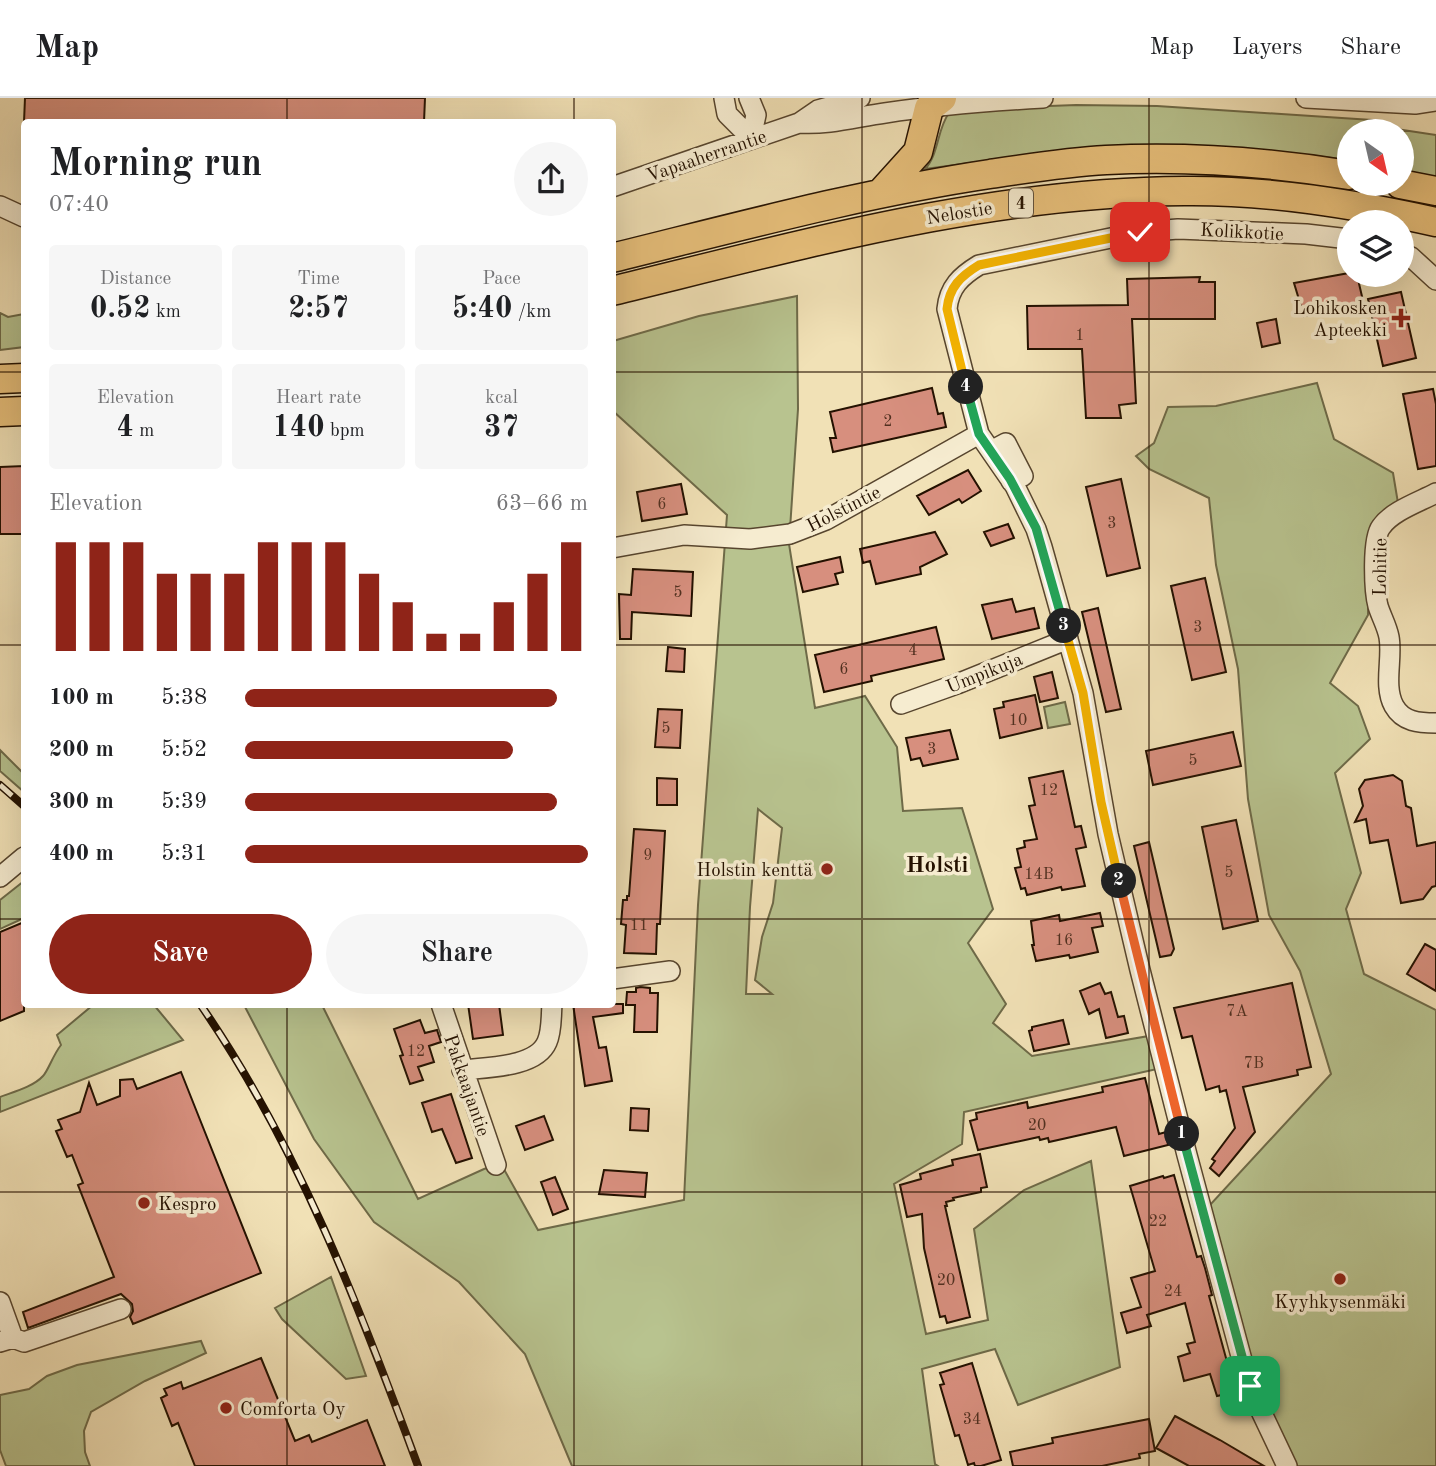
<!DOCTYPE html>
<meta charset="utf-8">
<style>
body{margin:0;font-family:"Old Standard TT",serif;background:#f6f6f6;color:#202124;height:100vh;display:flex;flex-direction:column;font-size:26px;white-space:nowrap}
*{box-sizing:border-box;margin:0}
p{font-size:23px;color:#757577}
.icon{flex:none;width:38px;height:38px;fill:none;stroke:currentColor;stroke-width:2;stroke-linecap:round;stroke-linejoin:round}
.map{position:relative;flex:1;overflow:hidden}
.details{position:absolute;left:21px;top:21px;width:595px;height:889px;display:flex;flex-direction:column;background:#fff;border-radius:7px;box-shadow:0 7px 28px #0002}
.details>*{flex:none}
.needle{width:46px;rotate:146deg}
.fabs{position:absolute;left:1337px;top:21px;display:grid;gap:14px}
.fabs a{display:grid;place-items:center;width:77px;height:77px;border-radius:50%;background:#fff;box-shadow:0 7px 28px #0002;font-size:35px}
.pin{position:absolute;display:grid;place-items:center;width:60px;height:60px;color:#fff;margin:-30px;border-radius:14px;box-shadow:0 4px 10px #0006}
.km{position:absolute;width:35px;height:35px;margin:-18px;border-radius:50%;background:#222;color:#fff;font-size:19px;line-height:35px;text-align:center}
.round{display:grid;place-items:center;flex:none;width:74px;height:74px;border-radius:37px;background:#f6f6f6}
.summary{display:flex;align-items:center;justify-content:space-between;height:119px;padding:0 28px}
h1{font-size:38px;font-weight:700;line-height:52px}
.figures{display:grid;grid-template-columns:repeat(3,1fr);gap:10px;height:119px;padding:7px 28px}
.figures div{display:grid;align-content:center;border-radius:7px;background:#f6f6f6;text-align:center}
.figures b{font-size:30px;font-weight:700}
.figures small{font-size:19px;font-weight:400}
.figures p{font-size:19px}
.chart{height:196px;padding:14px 28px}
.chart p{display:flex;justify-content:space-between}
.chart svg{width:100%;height:126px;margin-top:7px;stroke:#8f2418;stroke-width:6}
.action{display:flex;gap:14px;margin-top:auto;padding:14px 28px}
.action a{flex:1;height:80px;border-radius:42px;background:#8f2418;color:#fff;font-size:28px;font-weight:700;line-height:80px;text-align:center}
.action a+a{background:#f6f6f6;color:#202124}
ul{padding:0 28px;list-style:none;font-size:23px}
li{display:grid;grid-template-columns:112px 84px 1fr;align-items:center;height:52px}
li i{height:18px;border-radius:9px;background:#8f2418}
header{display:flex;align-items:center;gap:42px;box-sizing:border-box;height:98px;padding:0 35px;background:#fff;border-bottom:2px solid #e0e0e0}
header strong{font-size:33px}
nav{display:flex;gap:38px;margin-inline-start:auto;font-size:24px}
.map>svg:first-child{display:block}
.green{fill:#b8c38f;stroke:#6e6a48;stroke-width:2;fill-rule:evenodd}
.building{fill:#d78f7e;stroke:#241100;stroke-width:2}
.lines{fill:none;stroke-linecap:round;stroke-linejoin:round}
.minor-casing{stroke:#57452e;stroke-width:22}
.highway-casing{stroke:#241100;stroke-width:31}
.minor{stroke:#f6ecd0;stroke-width:19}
.highway{stroke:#e8c07b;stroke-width:28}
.rail-casing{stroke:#241100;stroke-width:8}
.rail{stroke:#f6ecd0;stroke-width:5;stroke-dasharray:16;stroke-linecap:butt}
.split-1-casing{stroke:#fff;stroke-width:14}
.split-2-casing{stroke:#fff;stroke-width:14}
.split-3-casing{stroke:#fff;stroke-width:14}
.split-4-casing{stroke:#fff;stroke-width:14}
.split-5-casing{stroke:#fff;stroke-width:14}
.split-1{stroke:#22a559;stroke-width:9}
.split-2{stroke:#f0652b;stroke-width:9}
.split-3{stroke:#f5b400;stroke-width:9}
.split-4{stroke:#22a559;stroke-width:9}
.split-5{stroke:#f5b400;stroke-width:9}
.grid{fill:none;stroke:#241100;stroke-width:2;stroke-opacity:0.55}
.poi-dot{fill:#8f2418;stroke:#f6ecd0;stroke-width:2.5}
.labels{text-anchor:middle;stroke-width:7;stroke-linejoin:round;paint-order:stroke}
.number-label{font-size:16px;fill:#513020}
.shield{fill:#f6ecd0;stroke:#63533e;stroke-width:2}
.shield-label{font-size:18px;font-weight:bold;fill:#241100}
.street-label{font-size:19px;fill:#241100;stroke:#f6ecd0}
.poi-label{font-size:19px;fill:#241100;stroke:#f6ecd0;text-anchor:end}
.quarter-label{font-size:23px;font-weight:bold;fill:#241100;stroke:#f6ecd0}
</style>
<header>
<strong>Map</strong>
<nav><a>Map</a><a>Layers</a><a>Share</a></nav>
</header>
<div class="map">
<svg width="1436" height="1368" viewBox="0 0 1436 1368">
<rect width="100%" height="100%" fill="#f1e1b6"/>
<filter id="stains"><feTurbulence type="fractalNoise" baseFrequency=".00286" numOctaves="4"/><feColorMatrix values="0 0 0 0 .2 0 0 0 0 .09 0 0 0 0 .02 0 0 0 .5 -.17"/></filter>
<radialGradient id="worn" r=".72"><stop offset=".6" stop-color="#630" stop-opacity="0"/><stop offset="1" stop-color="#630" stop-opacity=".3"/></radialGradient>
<path class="green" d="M1076,7L1157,8L1372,22L1383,29L1436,37V79L1402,72V33H1349V62L1272,53L1180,47L1030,57L925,71C939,56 937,31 949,15L995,10Z
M797,198L798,311L789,446L815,610L865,598L897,649L903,713L962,710L993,811L968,845L1006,906L993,925L1032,958L1149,938L1157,971L964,1014L962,1046L894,1086L926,1236L988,1222L974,1131L1024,1092L1091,1063L1120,1269L1018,1307L995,1251L922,1271L935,1366L938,1368H572L525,1256L459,1184L374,1124L314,1041L244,907H322L418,1101L484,1071L501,1066L538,1132L684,1102L698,807L727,417L613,313V243L699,218ZM758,711L782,730L773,805L762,839L755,882L772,896H746L750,809Z
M0,215L8,219L24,216V249L0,252Z
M1317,285L1334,341L1393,375L1398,405L1369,448L1368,517L1330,585L1358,608L1370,641L1335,675L1361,775L1346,811L1364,876L1436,912V1368H1294L1256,1283L1209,1108L1331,976L1300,873L1269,817L1248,701L1238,571L1216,467L1209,400L1149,371L1136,358L1154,345L1168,309L1216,308Z
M1065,604L1070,626L1048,630L1044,609Z
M0,652L24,676V694L0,673Z
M24,783V820L0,831V802Z
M93,907H154L183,942L0,1014V999C13,994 33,989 43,978C48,973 53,957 61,947L57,937Z
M331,1179L366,1278L346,1281L282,1221L275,1210Z
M201,1243L206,1255L145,1283L91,1314L84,1333L85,1354L90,1368H6L0,1352V1297L29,1291L47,1278L77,1267Z"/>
<path class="building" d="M25,0H425L424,24H24Z
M1349,175V177H1357L1364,207L1304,218L1294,185Z
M1200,179L1199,184H1215V221H1132L1136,305L1119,307L1121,320H1086L1082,251H1028L1027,208L1128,207L1127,181Z
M1401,194L1416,260L1383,268L1368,201Z
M1276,221L1280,245L1262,249L1257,225Z
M932,290L938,316L943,315L946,329L833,354L830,340H836L830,314Z
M1433,291L1436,306V368L1418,371L1403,296Z
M24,368V436H0V369Z
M968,372L981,393L962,405L959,401L929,417L917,398Z
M1121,381L1140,470L1107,478L1086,389Z
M681,386L687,416L642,423L637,394Z
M1008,426L1014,440L991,448L984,434Z
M935,434L947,456L920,469L921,476L876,486L870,463L863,465L860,451Z
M840,459L843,474L835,476L838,486L803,494L797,469Z
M633,471L693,474L691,518L632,514L631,541H620L619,496L631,497Z
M1205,480L1226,574L1192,582L1171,488Z
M1012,501L1016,514L1034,510L1039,530L992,541L982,507Z
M1098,510L1121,611L1106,614L1082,514Z
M936,529L944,561L871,578L872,583L824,594L815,557Z
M668,549L685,551L684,574L666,573Z
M1052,574L1058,600L1040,604L1034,579Z
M1035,597L1042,630L1000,640L994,611L1004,609L1003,604Z
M658,611L682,612L680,650L655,649Z
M950,632L958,661L923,668L920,660L911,662L906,640Z
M1233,634L1241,668L1153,687L1146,653Z
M1063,673L1075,729L1081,728L1086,749L1076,751L1085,788L1062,792L1061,789L1027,797L1025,790L1021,791L1015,770L1021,769L1017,751L1025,749L1024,743L1037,741L1029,708L1035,707L1029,680Z
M1393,677L1402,683L1406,708L1411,710L1417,748L1436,744V788L1432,789L1423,801L1401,805L1388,742L1370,745L1366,721L1355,724L1363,708L1359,691L1365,682Z
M657,680L677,681V707H657Z
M1236,722L1258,823L1223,831L1202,729Z
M634,731L665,733L660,826H657L656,856L624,855L626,827L621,826L623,802H627V798H629Z
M1149,744L1174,851L1171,857L1160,859L1134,748Z
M1100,815L1103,828L1092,830L1098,854L1070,860L1069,857L1036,863L1032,847H1034L1031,823L1059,817L1060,823Z
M24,824V913L0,923V834Z
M1425,846L1436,852V893L1407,876Z
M1100,885L1105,896L1111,894L1118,919L1124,918L1128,935L1106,940L1099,911L1089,916L1080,893Z
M1292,885L1311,969L1297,972L1298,977L1243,989L1255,1034L1219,1078L1210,1070L1215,1063L1212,1061L1235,1030L1226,992L1220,994L1219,988L1206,992L1192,938L1182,940L1174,910Z
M640,889L650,890V895H658L657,934H634L635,907H626L627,894H636V890Z
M468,906H499L503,937L473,941Z
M573,906H623V915L593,919L599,950L606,949L612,983L585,988Z
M420,922L425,935L437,932L441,944L429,948L434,964L418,969L423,982L410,986L400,958L403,957L394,931Z
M1063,922L1069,946L1034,953L1029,933L1032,932V929Z
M181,974L261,1175L133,1226L130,1219L133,1213L132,1206L121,1196L28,1230L23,1214L114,1179L78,1087L83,1085L72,1057L67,1059L56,1033L62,1031L58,1022L80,1014L89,985L97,1007L120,998V982L133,981L137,991Z
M1145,980L1159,1036L1166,1034L1168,1047L1124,1058L1116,1029L1049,1044L1048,1040L1040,1042L1039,1039L978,1052L970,1023L977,1021L976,1015L1027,1004L1028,1010L1103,994L1102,989Z
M451,996L472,1060L456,1065L442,1031L432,1034L422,1005Z
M631,1010L649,1011L648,1033L630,1032Z
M544,1018L553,1042L525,1052L516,1028Z
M980,1056L987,1089L981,1090V1094L953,1100L954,1102L946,1104L947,1108H945L970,1219L947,1225L945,1218L940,1219L934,1194L924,1150L922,1116L907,1119L900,1087L921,1081L920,1076L953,1067L952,1062Z
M604,1072L647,1075L645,1099L599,1096Z
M1174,1077L1197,1159L1201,1158L1205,1170L1212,1197L1209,1198L1229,1271L1224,1272L1231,1295L1217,1298L1210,1276L1184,1283L1178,1259L1190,1255L1187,1246L1195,1244L1185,1205L1147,1217L1151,1228L1127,1235L1121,1215L1141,1209L1131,1180L1155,1173L1130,1088L1163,1078L1164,1080Z
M555,1079L568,1111L553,1117L541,1084Z
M261,1260L295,1343L309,1337L312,1344L367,1322L385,1368H195L178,1325L172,1328L161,1300L167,1297L164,1291L181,1284L183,1291Z
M972,1265L1001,1362L981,1368H975L974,1365L968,1367L959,1337L955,1338L940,1287L944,1286L940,1275Z
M1175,1318L1220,1342L1264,1368H1189L1156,1350Z
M1149,1321L1155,1353L1139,1356L1140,1360L1102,1368H1013L1010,1354L1053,1345L1052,1340Z"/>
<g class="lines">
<defs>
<path id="minor" d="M724,0L727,16L751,40L756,17L749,0
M1306,0L1415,6L1436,3
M799,25C829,27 856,19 885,15C937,7 990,3 1043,0
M612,89L799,25L818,12L860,0
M0,108L24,119
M1402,156L1411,159L1436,182
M991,353L1006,345L1023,378L1011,383
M1436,395C1419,404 1392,413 1381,429C1372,441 1374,493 1378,508C1381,518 1387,528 1389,539C1393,560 1383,588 1394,608C1403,624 1419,625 1436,625
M612,450L684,437L750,441L790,436L826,422L979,336
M901,606L957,586L1068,541
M0,779L24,759
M612,881L670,873
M441,906L496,1067
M462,972C486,969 536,970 547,944C552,933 551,918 552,906
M0,1204L13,1240
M0,1244L13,1240L24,1244L121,1211
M1287,1368L1249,1288L1187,1057L1140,872L1108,736L1083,595L1042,449L1036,431L1015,388L979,336L947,211C949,189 961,178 979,167L1140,134L1178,131L1306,136L1349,141"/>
<path id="highway" d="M1400,86L1436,93
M881,95L918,54L929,10L942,0
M612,160C738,129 863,95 990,76C1029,70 1067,64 1106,62C1188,58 1269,64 1349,77
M612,193C801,147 989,94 1184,93C1269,92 1354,106 1436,124
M0,281L24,280
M0,314L24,313"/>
</defs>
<use href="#minor" class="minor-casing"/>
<use href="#highway" class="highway-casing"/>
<use href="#minor" class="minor"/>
<use href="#highway" class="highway"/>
<defs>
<path id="rail" d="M0,687L24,708
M200,906C298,1048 359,1208 418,1368"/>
</defs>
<use href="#rail" class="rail-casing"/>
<use href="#rail" class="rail"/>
</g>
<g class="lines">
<defs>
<path id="split-1" d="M1182,1036L1250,1288"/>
<path id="split-2" d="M1119,783L1182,1036"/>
<path id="split-3" d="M1064,528L1083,595L1101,704L1119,783"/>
<path id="split-4" d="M966,289L979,336L1010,381L1036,430L1064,528"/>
<path id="split-5" d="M966,289L947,211C949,189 961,178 979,167L1140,134"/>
</defs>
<use href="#split-1" class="split-1-casing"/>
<use href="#split-2" class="split-2-casing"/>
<use href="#split-3" class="split-3-casing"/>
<use href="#split-4" class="split-4-casing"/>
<use href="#split-5" class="split-5-casing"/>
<use href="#split-1" class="split-1"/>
<use href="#split-2" class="split-2"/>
<use href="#split-3" class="split-3"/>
<use href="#split-4" class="split-4"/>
<use href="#split-5" class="split-5"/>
</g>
<path class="grid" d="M287,0V24M574,0V24M862,0V1368M1149,0V1368M0,274H24M612,274H1436M0,547H24M612,547H1436M0,821H24M612,821H1436M287,906V1368M574,906V1368M0,1094H1436"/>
<g class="poi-dot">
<path d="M1397.5 209.5h7v7h7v7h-7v7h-7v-7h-7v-7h7z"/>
<circle cx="827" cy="771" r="7"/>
<circle cx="144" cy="1105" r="7"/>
<circle cx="1340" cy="1181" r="7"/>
<circle cx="226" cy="1310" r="7"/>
</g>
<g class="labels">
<g class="number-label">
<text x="1080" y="242">1</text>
<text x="888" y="328">2</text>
<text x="662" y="411">6</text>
<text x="1112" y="430">3</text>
<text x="678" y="499">5</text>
<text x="1198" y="534">3</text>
<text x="913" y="557">4</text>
<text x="844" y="576">6</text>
<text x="1018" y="627">10</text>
<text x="666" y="635">5</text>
<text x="932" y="656">3</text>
<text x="1193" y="667">5</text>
<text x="1049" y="697">12</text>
<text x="648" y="762">9</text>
<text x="1229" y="779">5</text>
<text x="1039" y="781">14B</text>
<text x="639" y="832">11</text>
<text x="1064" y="847">16</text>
<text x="1237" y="918">7A</text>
<text x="416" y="958">12</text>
<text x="1254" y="970">7B</text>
<text x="1037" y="1032">20</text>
<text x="1158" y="1128">22</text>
<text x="946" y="1187">20</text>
<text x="1173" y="1198">24</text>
<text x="972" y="1326">34</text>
</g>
<rect class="shield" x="1009" y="90.5" width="24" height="29" rx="5"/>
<g class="shield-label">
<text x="1021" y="111">4</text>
</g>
<g class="street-label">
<text transform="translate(706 57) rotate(-19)" y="7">Vapaaherrantie</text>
<text transform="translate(959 114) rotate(-9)" y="7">Nelostie</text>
<text transform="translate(1242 133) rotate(3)" y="7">Kolikkotie</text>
<text transform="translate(843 410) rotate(-27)" y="7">Holstintie</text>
<text transform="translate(1379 469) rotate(-89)" y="7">Lohitie</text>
<text transform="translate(984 574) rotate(-22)" y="7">Umpikuja</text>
<text transform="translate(468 987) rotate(71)" y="7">Pakkaajantie</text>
</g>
<g class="poi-label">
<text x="1387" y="216">Lohikosken<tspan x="1387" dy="22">Apteekki</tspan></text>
<text x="813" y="778">Holstin kenttä</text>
<text x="158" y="1112" text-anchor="start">Kespro</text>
<text x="1340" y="1210" text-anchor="middle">Kyyhkysenmäki</text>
<text x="240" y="1317" text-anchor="start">Comforta Oy</text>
</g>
<g class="quarter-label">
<text x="937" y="774">Holsti</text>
</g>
</g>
<rect width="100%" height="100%" filter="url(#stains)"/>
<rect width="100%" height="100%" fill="url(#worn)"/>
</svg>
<div class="fabs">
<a><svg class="needle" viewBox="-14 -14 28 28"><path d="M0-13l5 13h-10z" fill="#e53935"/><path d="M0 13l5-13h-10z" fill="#757577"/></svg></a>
<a><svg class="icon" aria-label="layers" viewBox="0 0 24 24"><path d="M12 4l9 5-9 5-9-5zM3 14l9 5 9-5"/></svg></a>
</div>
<div class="pin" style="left:1250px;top:1288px;background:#1e9e55"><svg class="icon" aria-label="arrive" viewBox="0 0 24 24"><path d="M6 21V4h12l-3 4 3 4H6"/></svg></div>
<div class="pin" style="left:1140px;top:134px;background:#d93025"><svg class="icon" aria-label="check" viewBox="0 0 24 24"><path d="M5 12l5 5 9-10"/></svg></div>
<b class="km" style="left:1182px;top:1036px">1</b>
<b class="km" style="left:1119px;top:783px">2</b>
<b class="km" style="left:1064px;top:528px">3</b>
<b class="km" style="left:966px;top:289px">4</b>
<section class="details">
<div class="summary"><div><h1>Morning run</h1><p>07:40</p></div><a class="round"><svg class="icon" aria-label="share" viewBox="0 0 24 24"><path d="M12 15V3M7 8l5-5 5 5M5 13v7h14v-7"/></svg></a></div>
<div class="figures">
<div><p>Distance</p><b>0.52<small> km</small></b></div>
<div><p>Time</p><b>2:57</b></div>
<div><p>Pace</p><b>5:40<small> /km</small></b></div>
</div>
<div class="figures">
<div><p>Elevation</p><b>4<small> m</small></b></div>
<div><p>Heart rate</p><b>140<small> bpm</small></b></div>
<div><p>kcal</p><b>37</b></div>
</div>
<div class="chart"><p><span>Elevation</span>63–66 m</p>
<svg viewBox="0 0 160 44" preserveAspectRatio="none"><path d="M5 44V6M15 44V6M25 44V6M35 44V17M45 44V17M55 44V17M65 44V6M75 44V6M85 44V6M95 44V17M105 44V27M115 44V38M125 44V38M135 44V27M145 44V17M155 44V6"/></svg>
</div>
<ul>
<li><b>100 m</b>5:38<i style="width:91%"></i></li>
<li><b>200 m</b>5:52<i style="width:78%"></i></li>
<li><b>300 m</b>5:39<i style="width:91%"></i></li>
<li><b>400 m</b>5:31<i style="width:100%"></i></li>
</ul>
<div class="action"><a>Save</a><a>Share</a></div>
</section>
</div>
